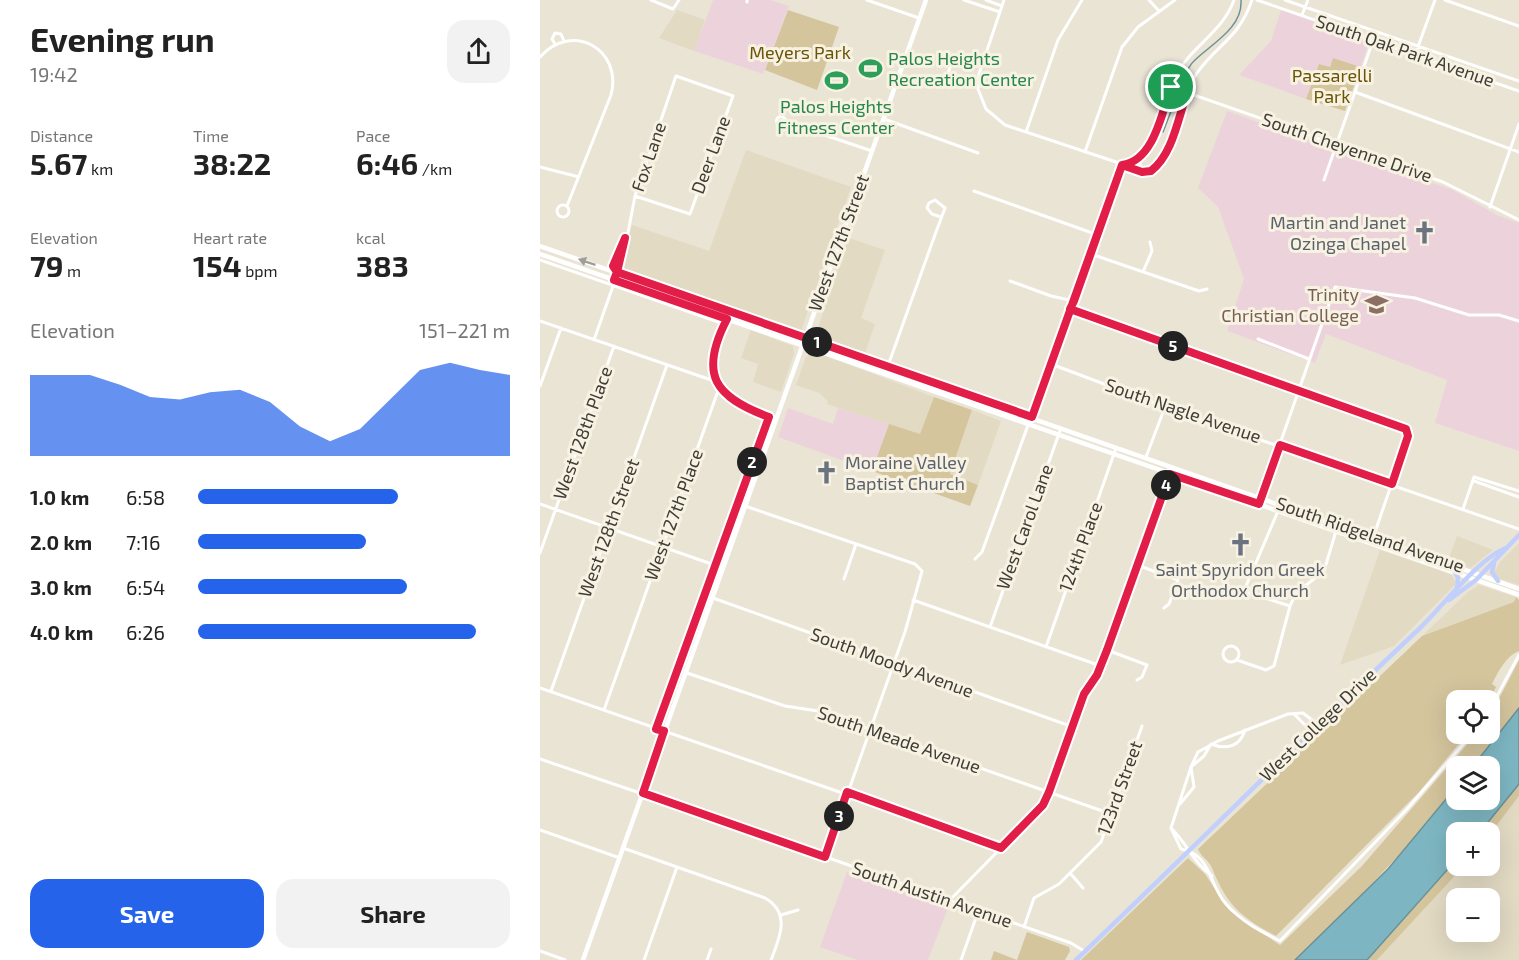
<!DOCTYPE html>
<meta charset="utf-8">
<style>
body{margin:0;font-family:"Exo 2",sans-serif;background:#f2f2f2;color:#222;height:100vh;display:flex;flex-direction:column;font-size:22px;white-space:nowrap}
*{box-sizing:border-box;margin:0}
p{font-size:20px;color:#767676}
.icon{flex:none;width:33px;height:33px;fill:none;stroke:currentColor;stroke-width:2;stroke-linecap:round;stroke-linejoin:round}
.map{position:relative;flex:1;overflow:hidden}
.drawer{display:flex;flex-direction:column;background:#fff;width:540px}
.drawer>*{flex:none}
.controls{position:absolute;left:906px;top:690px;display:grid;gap:12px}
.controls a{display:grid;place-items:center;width:54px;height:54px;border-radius:12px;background:#fff;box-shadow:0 6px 24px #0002;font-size:30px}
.pin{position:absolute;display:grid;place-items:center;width:51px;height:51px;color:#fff;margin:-26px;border:3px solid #fff;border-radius:50%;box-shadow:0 2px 6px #0007}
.km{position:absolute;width:30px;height:30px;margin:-15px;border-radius:50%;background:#222;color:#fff;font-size:16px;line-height:30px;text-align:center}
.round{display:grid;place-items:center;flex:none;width:63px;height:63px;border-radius:18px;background:#f2f2f2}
.overview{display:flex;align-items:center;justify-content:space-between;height:102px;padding:0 30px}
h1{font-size:33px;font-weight:700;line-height:45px}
.stats{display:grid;grid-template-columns:repeat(3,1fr);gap:9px;height:102px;padding:6px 30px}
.stats div{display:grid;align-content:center}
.stats b{font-size:30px;font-weight:700}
.stats small{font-size:16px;font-weight:400}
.stats p{font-size:16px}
.chart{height:168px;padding:12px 30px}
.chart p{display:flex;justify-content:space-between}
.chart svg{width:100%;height:108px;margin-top:6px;fill:#2563eb;opacity:.7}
.primary-button{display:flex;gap:12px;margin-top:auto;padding:12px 30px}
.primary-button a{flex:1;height:69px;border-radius:18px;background:#2563eb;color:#fff;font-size:24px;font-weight:700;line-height:69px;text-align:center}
.primary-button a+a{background:#f2f2f2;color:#222}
ul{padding:0 30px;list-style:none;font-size:20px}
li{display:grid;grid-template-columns:96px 72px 1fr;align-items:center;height:45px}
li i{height:15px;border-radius:8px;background:#2563eb}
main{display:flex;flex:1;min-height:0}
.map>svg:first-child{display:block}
.built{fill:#e2dac3;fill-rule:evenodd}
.education{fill:#ecd3db}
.green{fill:#d4c59d}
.water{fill:#7db6c2;stroke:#6a9298;stroke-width:1.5}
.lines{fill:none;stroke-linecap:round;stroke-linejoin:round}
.stream{stroke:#6a9298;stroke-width:1.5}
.street{stroke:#fff;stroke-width:3}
.secondary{stroke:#fff;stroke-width:4.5}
.primary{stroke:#c1cffd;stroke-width:4.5}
.oneway{fill:#9f9e9b}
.route-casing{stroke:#fff;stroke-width:12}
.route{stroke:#e11d48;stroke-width:8}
.labels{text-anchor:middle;stroke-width:6;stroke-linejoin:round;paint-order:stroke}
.street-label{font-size:18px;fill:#3f3d37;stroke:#f7f2e2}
.park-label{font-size:18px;fill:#6b5406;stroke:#f7f2e2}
.leisure-label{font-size:18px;fill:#27864d;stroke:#f7f2e2;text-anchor:start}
.worship-label{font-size:18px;fill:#5b616d;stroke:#f7f2e2;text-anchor:end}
.education-label{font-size:18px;fill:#785e54;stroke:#f7f2e2;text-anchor:end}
</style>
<main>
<section class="drawer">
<div class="overview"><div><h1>Evening run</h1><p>19:42</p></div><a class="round"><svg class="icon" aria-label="share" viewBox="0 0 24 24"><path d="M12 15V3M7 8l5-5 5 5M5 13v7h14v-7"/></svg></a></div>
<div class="stats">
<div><p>Distance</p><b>5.67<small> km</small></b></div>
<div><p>Time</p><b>38:22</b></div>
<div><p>Pace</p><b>6:46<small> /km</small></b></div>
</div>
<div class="stats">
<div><p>Elevation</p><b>79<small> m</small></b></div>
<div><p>Heart rate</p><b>154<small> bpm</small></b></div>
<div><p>kcal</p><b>383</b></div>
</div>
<div class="chart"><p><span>Elevation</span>151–221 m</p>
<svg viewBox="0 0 160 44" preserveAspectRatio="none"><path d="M0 44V11L10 11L20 11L30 15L40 20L50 21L60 18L70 17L80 22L90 32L100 38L110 33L120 21L130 9L140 6L150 9L160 11V44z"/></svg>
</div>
<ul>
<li><b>1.0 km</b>6:58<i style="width:64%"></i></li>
<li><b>2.0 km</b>7:16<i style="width:54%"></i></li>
<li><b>3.0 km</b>6:54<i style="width:67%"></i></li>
<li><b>4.0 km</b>6:26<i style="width:89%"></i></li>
</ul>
<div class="primary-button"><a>Save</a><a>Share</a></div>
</section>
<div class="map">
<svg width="979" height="960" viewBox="0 0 979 960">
<rect width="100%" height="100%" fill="#eae4d5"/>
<path class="built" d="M137,10L165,20L154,51L119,38Z
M206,150L311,187L260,334L79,271L92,225L169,251Z
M309,238L345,250L321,318L335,324L324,356L281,341L275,336Z
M211,330L253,346L254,354L241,392L213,382L218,364L201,358Z
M275,352L394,397L380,435L287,404L288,401L279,393L256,385L266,357Z
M432,410L461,421L438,485L410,475Z
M917,536L953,550L930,568L908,561Z
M979,543V585L957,578L954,573L960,562Z
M840,550L912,575L916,584L854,646L800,665Z
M939,585L976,597L974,602L882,636L928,592Z
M979,796V960H837L924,866H950V834ZM916,898H950V932H916Z"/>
<path class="education" d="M173,0H230L249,6L223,74L154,51Z
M741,10L829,41L821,67L793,58L790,67L779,64L766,99L699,75L731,41Z
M687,111L913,190L957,215L979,223V451L895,423L907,380L786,334L775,363L687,331L704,279L678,207L658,188Z
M248,408L293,424L298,408L349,424L332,471L238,437Z
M307,872L408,908L388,960H317L280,947Z"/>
<path class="green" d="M248,10L299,27L277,90L225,70Z
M793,58L821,67L805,111L766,99L779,64L790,67Z
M394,397L432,410L410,474L438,485L430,506L332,471L349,424L380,434Z
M976,597L979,600V651C966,656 958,672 952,684L956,687L949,700H916V734H927L879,792L736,936C700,917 687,905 672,868C669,860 660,856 658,849L882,636L974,602Z
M979,660V708L976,713L933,766H916V787L877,836L804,913L755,960H541L648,858L665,874L689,910L740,945L822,866L936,734H950V716Z
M979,784V796L950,834L940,832Z
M916,861V866H924L837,960H827Z
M487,932L529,947L530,951L525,960H451L454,951L477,960Z"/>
<path class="water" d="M979,708V784L940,832H916V860L827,960H755L848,869L916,787V800H950V766H933Z"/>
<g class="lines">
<path class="stream" d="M640,86C644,78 648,66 654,61C671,44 703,28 701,0
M623,132L638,93"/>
<path class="street" d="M111,0L133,9L139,0
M327,0L379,18
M424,0L460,12
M446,0L462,6
M464,0L439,74L438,89L446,109L465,125L606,172L616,167L622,159C635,132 640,99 657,73C678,43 698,40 712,0
M609,0L619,11
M717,0L979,91
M745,0L979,81
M905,0L979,26
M207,2V0
M762,15L768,0
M15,44L12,39L15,33L21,34L24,41
M875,55L895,0
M0,57C32,21 83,49 71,95L27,206
M406,79L414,56L441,65
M631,87L903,182L979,220
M815,92L979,152
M236.5 121a4.5 4.5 0 1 1 9 0a4.5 4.5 0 1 1-9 0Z
M344,119L438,153
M246,122L332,151
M486,132L518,40L542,0
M545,152L582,47L598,27L635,0
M599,158L600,166L606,172
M586,165C619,153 621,105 635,77C650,47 683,32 694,0
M0,167L39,177
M784,180L836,32
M434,191L558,235
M17 211a6 6 0 1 1 12 0a6 6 0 1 1-12 0Z
M950,207L979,124
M551,254L659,291L667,289
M0,260L184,324
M76,271L73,266L85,238
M603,272L612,251L610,242
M74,280L86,243L95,196L136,76L193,96L150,214L95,196
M470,281L511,296L534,301
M530,309L866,428L868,436L833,538
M0,321L177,382
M718,339L769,359
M54,340L73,286
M511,364L625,407L979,529
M345,374L396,232L405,208L395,200L389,203L387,208L392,214L401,217
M0,386L21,328
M179,388L200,405L236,419
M606,457L625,407
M934,481L979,497
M721,498L795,287L875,298L929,315H959L979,321
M0,504L183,568
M205,506L375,564L382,571L365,632L285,857
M923,509L934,477L979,491
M738,511L706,586V592L750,606
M0,553L74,346
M435,559L442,552L582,166
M597,565L638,580L629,604L624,608
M304,579L316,544
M173,598L533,727
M373,600L561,666
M450,627L521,428
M683 654a8 8 0 1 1 16 0a8 8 0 1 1-16 0Z
M506,647L576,448
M567,650L607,665L602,677L597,680
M697,660L726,670L734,666L750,606L756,593L784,571L796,531
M147,673L245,706L278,711L571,814
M0,688L461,848
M11,691L127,365
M950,709L979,655
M64,710L179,388L173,363L187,319
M754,714L771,731
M777,724L763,713L748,714L678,741L658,752L651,767L631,828L641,849C672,855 668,884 686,904C701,921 720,931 740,941L867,809L932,734
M117,728L229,417
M0,759L103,794
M103,793L531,943L544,951
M640,804L654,787L651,767L664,756L671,744C686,750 700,747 705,730
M632,829C647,844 654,863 672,876
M0,830L80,858
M83,848L225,898C251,913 240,937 231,960
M530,873L543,888
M409,901L503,805L544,694L557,675L567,650L630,473
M241,915L258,910
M484,927L494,898L519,884L561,842L602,726
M0,951L25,960
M104,960L137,867
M167,960L171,949
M421,960L438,912"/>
<path class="secondary" d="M0,246L979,589
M0,254L979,595
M43,960L386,0"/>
<path class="primary" d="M954,563L952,572L958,581
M914,571L918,577L917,588
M909,600L936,580L979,535
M536,960C651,850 764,737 880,628C902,607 939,558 966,548"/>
</g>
<defs><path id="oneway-solid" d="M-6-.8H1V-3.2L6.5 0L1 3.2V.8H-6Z" transform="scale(1.5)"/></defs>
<use class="oneway" href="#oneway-solid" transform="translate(47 262) rotate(-161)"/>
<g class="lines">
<defs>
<path id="route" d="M631,87C622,112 614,161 582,165L492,417L77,272L85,238L73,266L77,272L74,280L187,319C158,375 175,397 229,417L116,729L124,731L103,793L285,857L307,792L461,848L503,805L509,792L544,694L557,675L567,650L630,474L719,504L740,445L852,484L868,436L866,429L530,309L534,301L582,165L602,172L611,171C633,154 638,118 647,93L631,87"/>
</defs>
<use href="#route" class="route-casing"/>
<use href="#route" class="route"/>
</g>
<defs>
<symbol id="stadium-bare" viewBox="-9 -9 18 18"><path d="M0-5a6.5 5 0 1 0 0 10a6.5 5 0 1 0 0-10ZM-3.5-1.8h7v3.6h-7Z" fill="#2e9e5b" stroke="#f7f2e2" stroke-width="2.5" paint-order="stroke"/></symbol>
<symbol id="church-bare" viewBox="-9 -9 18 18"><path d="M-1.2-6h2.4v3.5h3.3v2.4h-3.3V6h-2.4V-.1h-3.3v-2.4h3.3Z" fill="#6b7280" stroke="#f7f2e2" stroke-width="2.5" paint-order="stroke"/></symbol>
<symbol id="university-bare" viewBox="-9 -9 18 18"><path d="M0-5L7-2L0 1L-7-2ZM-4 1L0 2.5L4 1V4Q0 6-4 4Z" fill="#8d6e63" stroke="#f7f2e2" stroke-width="2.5" paint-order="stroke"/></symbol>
</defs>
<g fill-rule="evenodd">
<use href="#stadium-bare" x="314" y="52" width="33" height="33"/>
<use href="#stadium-bare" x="280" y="64" width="33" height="33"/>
<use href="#church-bare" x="868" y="216" width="33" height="33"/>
<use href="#university-bare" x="820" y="288" width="33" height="33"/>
<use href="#church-bare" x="270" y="456" width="33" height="33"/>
<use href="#church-bare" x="684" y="528" width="33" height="33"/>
</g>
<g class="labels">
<g class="street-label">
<text transform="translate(865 51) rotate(19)" y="6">South Oak Park Avenue</text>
<text transform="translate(807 148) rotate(19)" y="6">South Cheyenne Drive</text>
<text transform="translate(171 155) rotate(-70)" y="6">Deer Lane</text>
<text transform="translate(109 157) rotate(-71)" y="6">Fox Lane</text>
<text transform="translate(299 243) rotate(-70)" y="6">West 127th Street</text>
<text transform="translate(643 411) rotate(19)" y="6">South Nagle Avenue</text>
<text transform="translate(43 433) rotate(-70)" y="6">West 128th Place</text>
<text transform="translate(134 515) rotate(-70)" y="6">West 127th Place</text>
<text transform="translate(485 527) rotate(-70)" y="6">West Carol Lane</text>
<text transform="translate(69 528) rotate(-70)" y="6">West 128th Street</text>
<text transform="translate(830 535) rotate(19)" y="6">South Ridgeland Avenue</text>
<text transform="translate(541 547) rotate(-70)" y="6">124th Place</text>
<text transform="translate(352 663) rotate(20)" y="6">South Moody Avenue</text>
<text transform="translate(778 725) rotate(-44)" y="6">West College Drive</text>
<text transform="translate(359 740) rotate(19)" y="6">South Meade Avenue</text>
<text transform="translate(580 788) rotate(-70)" y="6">123rd Street</text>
<text transform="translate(392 895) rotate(19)" y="6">South Austin Avenue</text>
</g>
<g class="park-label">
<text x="260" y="59">Meyers Park</text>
<text x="792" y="82">Passarelli<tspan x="792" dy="21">Park</tspan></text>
</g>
<g class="leisure-label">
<text x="348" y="65">Palos Heights<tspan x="348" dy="21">Recreation Center</tspan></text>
<text x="296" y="113" text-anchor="middle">Palos Heights<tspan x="296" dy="21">Fitness Center</tspan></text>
</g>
<g class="worship-label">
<text x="866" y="229">Martin and Janet<tspan x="866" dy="21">Ozinga Chapel</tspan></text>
<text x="305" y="469" text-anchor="start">Moraine Valley<tspan x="305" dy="21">Baptist Church</tspan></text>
<text x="700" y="576" text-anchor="middle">Saint Spyridon Greek<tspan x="700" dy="21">Orthodox Church</tspan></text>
</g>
<g class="education-label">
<text x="819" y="301">Trinity<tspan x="819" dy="21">Christian College</tspan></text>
</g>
</g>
</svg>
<div class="controls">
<a><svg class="icon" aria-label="locate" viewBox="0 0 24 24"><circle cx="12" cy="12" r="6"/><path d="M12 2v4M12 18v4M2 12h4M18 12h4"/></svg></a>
<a><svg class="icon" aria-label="layers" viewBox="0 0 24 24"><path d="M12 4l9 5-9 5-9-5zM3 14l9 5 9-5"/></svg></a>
<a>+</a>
<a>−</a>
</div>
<div class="pin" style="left:631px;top:87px;background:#1e9e55"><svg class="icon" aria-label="arrive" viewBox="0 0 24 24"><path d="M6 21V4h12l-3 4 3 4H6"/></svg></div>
<b class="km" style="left:277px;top:342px">1</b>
<b class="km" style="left:212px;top:462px">2</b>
<b class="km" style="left:299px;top:816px">3</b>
<b class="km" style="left:626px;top:485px">4</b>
<b class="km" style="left:633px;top:346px">5</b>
</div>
</main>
